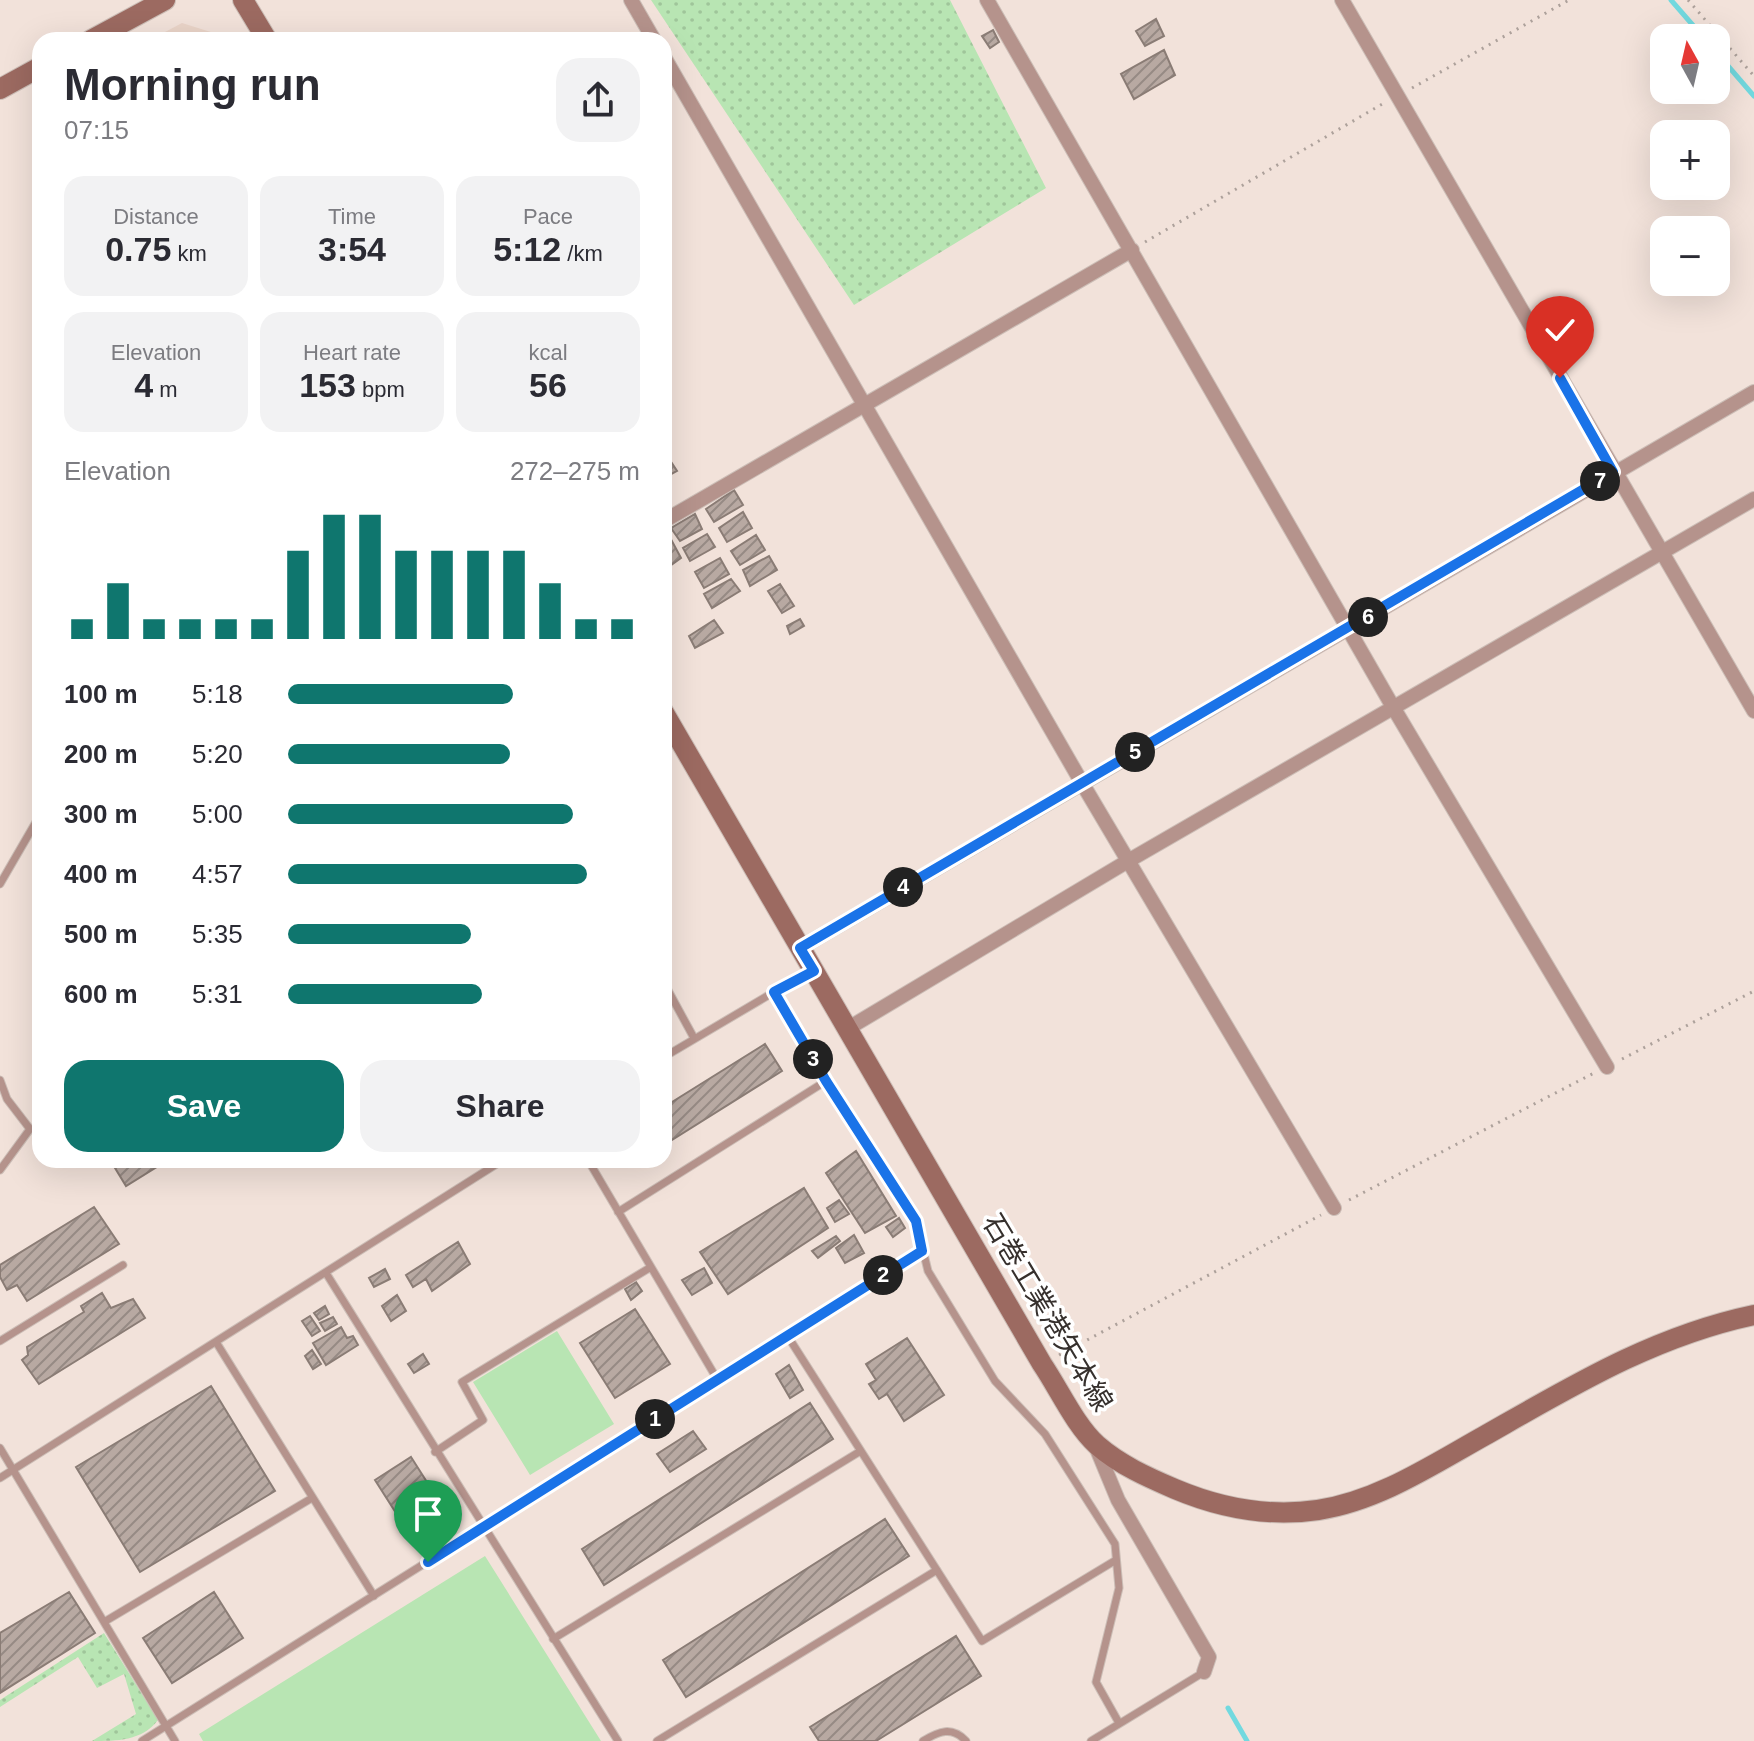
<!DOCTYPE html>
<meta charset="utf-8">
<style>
body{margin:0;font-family:Arial,"Noto Sans JP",sans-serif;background:#f2f2f3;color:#2b2b33;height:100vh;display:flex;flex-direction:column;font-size:30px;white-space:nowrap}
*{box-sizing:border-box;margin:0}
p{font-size:26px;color:#7c7c81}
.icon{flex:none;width:44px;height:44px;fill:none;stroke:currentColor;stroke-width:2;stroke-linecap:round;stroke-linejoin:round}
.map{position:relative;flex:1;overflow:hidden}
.details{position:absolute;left:32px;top:32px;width:640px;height:1136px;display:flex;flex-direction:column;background:#fff;border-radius:24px;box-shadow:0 8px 32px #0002}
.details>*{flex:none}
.needle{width:52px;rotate:352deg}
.fabs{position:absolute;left:1650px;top:24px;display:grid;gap:16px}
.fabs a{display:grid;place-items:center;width:80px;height:80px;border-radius:16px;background:#fff;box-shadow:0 8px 32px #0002;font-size:40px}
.pin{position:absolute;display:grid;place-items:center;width:68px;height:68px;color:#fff;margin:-82px -34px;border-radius:50% 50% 50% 0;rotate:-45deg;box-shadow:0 0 8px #0007}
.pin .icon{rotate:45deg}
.km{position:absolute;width:40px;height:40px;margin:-20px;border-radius:50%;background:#222;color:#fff;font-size:22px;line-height:40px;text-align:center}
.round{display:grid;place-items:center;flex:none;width:84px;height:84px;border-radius:24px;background:#f2f2f3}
.overview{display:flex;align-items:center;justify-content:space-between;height:136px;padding:0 32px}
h1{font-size:44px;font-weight:800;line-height:60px}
.stats{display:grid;grid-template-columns:repeat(3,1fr);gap:12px;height:136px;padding:8px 32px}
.stats div{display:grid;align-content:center;border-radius:20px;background:#f2f2f3;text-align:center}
.stats b{font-size:34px;font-weight:800}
.stats small{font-size:22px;font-weight:400}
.stats p{font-size:22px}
.chart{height:224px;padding:16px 32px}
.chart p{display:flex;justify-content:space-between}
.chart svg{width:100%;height:144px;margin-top:8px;stroke:#0f766e;stroke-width:6}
.cta{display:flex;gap:16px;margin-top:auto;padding:16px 32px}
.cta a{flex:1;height:92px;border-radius:24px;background:#0f766e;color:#fff;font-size:32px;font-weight:800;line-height:92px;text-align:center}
.cta a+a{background:#f2f2f3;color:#2b2b33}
ul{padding:0 32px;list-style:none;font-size:26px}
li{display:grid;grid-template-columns:128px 96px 1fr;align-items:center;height:60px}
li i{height:20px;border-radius:10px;background:#0f766e}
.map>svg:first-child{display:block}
.built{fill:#ead4c8}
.grass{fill:url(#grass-dots)}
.green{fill:#b8e5b3}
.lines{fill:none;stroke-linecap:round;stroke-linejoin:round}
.stream{stroke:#72d9df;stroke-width:5}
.building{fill:url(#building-hatch);stroke:#8a7c75;stroke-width:2}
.service-casing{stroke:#ccbeb7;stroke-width:9}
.minor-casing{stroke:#ccbeb7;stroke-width:16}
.secondary-casing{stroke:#ccbeb7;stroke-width:22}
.path{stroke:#ada19b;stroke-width:3;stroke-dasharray:2 6;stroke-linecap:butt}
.service{stroke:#b5938c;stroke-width:7}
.minor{stroke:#b5938c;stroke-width:14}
.secondary{stroke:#9c6a61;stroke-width:20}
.route-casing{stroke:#fff;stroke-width:16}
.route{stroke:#1a73e8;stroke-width:10}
.labels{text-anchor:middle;stroke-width:7;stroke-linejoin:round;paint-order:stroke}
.street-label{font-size:28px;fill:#36302d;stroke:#fff}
</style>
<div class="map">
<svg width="1754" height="1741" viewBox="0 0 1754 1741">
<defs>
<pattern id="grass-dots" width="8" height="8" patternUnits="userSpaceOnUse" patternTransform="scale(2)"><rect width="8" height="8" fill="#b8e5b3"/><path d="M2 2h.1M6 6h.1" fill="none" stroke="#9fc59a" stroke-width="1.8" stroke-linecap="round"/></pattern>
<pattern id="building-hatch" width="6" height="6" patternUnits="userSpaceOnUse" patternTransform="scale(2)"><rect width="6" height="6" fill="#b8a9a2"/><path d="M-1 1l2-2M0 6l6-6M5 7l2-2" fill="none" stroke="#968a84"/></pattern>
</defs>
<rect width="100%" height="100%" fill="#f2e2da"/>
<path class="built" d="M182,23L230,38L232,40H150Z"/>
<path class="grass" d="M651,0H950L1046,188L854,305Z
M104,1633L158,1720C142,1741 117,1741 92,1741L136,1714L124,1674L97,1688L78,1657L0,1707V1700Z"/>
<path class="green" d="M557,1331L614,1424L530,1475L473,1382Z
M485,1556L601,1741H203L199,1734Z"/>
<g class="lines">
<path class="stream" d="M1671,0L1704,38
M1716,52L1754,96
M1228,1708L1247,1741"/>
</g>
<path class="building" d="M1156,19L1164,36L1145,46L1136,31Z
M993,30L999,42L990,48L982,36Z
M1164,50L1175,75L1134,99L1121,74Z
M664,451L677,471L664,478Z
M734,490L743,505L714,522L706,509Z
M743,512L752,528L727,542L719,528Z
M695,514L702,529L680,541L671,528Z
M666,530L681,558L667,568L664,563Z
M707,534L715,547L690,561L683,548Z
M756,535L765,550L740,565L731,551Z
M769,556L777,570L750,586L743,570Z
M720,558L729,574L704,588L695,572Z
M731,579L740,591L712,608L704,594Z
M780,584L794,606L782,613L768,591Z
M800,619L804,626L790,634L787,626Z
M714,620L723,633L695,648L689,636Z
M765,1044L782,1071L664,1145V1107Z
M856,1151L896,1216L865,1233L826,1173Z
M117,1160H168L126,1186L112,1163Z
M804,1188L828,1228L728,1294L700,1252Z
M839,1200L849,1214L835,1222L827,1208Z
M94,1207L119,1244L27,1301L17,1285L7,1290L0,1277V1265Z
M899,1218L905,1228L893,1237L886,1227Z
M854,1235L864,1253L845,1263L836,1248Z
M836,1236L840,1241L818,1258L812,1251Z
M458,1242L470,1264L432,1291L426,1279L413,1287L406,1275Z
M704,1268L712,1283L692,1295L682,1280Z
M385,1269L390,1279L374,1287L369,1278Z
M636,1282L642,1291L631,1300L625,1289Z
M102,1293L111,1308L133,1299L145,1318L39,1384L22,1360L28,1355L27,1347L84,1312L81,1306Z
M397,1295L406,1311L391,1321L382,1306Z
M325,1306L329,1314L319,1320L314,1313Z
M635,1309L670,1364L615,1398L580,1343Z
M310,1316L320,1331L312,1336L302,1321Z
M333,1317L337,1324L325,1331L320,1323Z
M341,1327L347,1338L353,1336L358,1345L326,1365L313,1343Z
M907,1338L944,1395L904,1421L887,1394L879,1399L869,1384L876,1380L866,1364Z
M312,1350L321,1364L313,1369L305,1356Z
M423,1354L429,1364L414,1373L408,1364Z
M789,1365L803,1390L790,1398L776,1374Z
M211,1386L275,1491L140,1572L76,1467Z
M810,1403L833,1439L604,1585L582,1549Z
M693,1431L706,1449L670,1472L657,1454Z
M411,1457L453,1523L417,1546L375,1480Z
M885,1519L909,1556L686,1697L663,1660Z
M69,1592L95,1633L0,1693V1633Z
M214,1592L243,1638L172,1683L143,1638Z
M956,1636L981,1676L876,1741H819L810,1727Z"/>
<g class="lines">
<defs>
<path id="service" d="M0,884L40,815
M664,983L694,1038
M774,992L811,972
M664,1057L774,992L826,1081L916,1221L928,1271L995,1381L1045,1434L1115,1544L1119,1588L1096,1682L1119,1723
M0,1080L7,1099L30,1129L0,1170
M588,1160L717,1379
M618,1212L826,1081
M326,1273L618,1741
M787,1335L982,1641L1116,1560
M0,1341L123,1265
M216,1342L374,1596
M0,1448L175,1741
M435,1452L483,1420L462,1382L651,1267
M0,1478L503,1160
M104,1622L312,1498
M553,1639L859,1452
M142,1741L922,1251
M657,1741L937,1570
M923,1741C939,1731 952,1726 966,1741
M1091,1741L1204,1672"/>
<path id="minor" d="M631,0L654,40
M987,0L1393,707L1607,1067
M1342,0L1754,711
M664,57L1082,783L1334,1208
M664,521L1132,250
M800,948L1754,392
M847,1029L1128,861L1754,499
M1096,1447L1118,1500L1209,1657L1204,1672"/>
<path id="secondary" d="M243,0L267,40
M91,40L165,0
M0,89L40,67
M664,713L1042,1364C1059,1389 1075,1425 1097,1445C1120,1465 1147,1477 1175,1489C1220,1508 1270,1517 1318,1510C1378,1501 1432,1465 1484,1436C1572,1386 1654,1336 1754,1315"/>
</defs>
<use href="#service" class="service-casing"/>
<use href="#minor" class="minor-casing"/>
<use href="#secondary" class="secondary-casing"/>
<path class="path" d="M1688,0L1754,76
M1412,88L1569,0
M1145,242L1384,103
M1622,1059L1754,991
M1349,1200L1594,1073
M1059,1355L1321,1215"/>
<use href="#service" class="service"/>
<use href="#minor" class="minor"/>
<use href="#secondary" class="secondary"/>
</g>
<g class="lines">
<defs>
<path id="route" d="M428,1562L922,1251L916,1221L826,1081L774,992L814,971L800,948L1613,472L1560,378"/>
</defs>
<use href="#route" class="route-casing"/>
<use href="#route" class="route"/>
</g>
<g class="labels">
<g class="street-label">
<text transform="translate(1048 1312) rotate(59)" y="10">石巻工業港矢本線</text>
</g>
</g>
</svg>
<div class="fabs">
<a><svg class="needle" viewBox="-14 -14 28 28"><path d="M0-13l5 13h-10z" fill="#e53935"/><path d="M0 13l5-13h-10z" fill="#7c7c81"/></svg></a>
<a>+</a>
<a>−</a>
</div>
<div class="pin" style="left:428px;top:1562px;background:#1e9e55"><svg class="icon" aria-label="arrive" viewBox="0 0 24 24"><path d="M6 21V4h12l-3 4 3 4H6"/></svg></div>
<div class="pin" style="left:1560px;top:378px;background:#d93025"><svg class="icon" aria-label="check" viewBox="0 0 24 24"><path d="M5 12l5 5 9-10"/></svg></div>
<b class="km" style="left:655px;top:1419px">1</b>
<b class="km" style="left:883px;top:1275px">2</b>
<b class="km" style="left:813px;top:1059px">3</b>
<b class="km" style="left:903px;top:887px">4</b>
<b class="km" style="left:1135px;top:752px">5</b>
<b class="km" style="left:1368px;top:617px">6</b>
<b class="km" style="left:1600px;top:481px">7</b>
<section class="details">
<div class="overview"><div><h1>Morning run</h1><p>07:15</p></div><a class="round"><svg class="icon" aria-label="share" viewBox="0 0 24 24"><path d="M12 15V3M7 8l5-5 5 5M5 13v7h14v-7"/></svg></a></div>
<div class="stats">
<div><p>Distance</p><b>0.75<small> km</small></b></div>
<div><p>Time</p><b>3:54</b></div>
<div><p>Pace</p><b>5:12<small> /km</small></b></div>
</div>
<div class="stats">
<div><p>Elevation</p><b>4<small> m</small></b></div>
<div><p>Heart rate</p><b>153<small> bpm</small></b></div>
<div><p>kcal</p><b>56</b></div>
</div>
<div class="chart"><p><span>Elevation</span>272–275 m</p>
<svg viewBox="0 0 160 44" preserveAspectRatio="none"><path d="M5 44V38M15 44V27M25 44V38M35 44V38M45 44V38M55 44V38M65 44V17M75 44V6M85 44V6M95 44V17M105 44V17M115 44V17M125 44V17M135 44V27M145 44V38M155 44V38"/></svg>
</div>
<ul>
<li><b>100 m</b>5:18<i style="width:64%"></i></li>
<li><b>200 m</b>5:20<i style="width:63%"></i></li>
<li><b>300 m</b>5:00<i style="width:81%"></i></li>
<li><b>400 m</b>4:57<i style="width:85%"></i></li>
<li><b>500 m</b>5:35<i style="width:52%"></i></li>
<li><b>600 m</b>5:31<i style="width:55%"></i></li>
</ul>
<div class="cta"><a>Save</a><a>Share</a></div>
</section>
</div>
